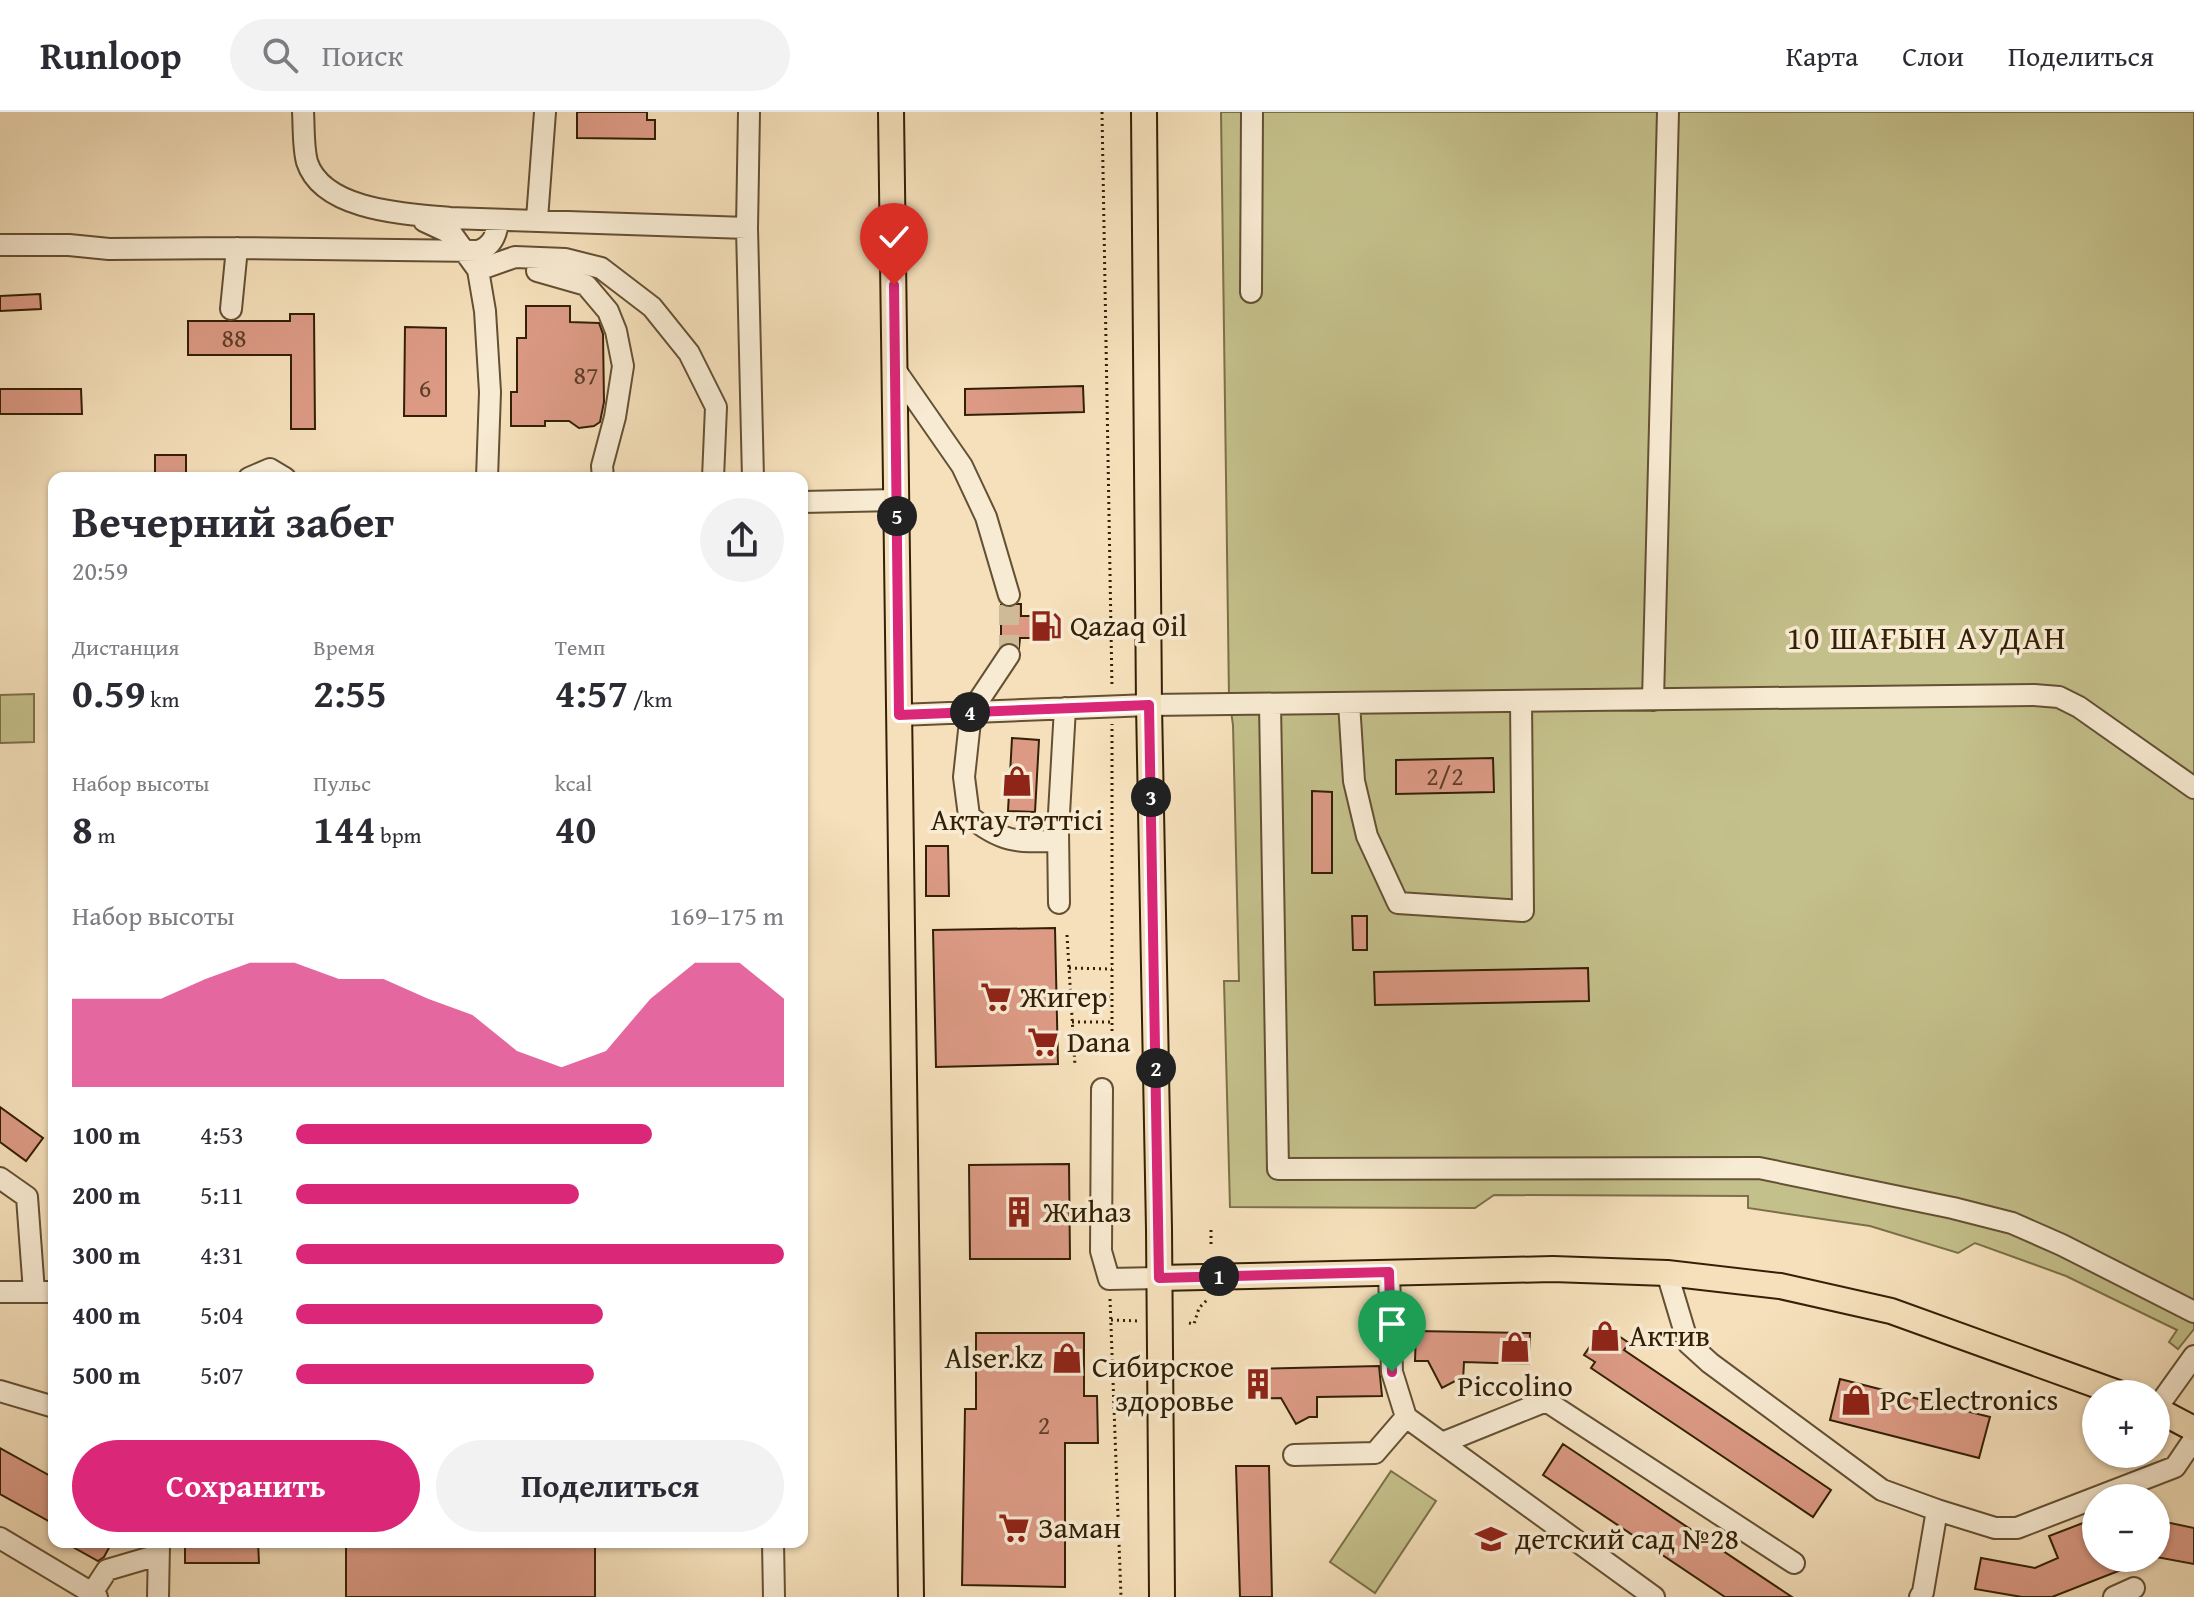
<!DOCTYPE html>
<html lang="ru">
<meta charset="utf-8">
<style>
body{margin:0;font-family:"Gentium Book Plus",serif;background:#f2f2f3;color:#2b2b33;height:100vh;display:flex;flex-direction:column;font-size:30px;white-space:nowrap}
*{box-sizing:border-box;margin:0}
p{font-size:26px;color:#7c7c81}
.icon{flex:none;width:44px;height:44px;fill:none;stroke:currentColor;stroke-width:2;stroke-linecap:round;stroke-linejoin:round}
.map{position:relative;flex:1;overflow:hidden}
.details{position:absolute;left:48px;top:360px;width:760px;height:1076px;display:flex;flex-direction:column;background:#fff;border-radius:16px;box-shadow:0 2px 6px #0004}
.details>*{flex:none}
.tools{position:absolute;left:2082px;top:1268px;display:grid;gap:16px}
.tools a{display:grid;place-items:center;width:88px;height:88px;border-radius:50%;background:#fff;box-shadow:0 2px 6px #0004;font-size:40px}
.pin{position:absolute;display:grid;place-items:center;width:68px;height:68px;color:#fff;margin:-82px -34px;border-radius:50% 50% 50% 0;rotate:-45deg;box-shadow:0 0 8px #0007}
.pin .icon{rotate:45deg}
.km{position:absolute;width:40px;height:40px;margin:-20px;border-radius:50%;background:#222;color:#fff;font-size:22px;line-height:40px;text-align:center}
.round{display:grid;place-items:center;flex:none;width:84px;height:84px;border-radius:42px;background:#f2f2f3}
.headline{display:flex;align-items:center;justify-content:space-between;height:136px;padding:0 24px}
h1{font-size:44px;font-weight:700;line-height:60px}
.metrics{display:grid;grid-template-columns:repeat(3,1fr);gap:12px;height:136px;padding:8px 24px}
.metrics div{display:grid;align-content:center}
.metrics b{font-size:40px;font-weight:700}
.metrics small{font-size:22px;font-weight:400}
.metrics p{font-size:22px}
.chart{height:224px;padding:16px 24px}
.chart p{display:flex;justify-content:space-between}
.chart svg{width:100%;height:144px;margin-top:8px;fill:#db2777;opacity:.7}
.button{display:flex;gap:16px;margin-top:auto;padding:16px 24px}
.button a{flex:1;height:92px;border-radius:48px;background:#db2777;color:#fff;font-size:32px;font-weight:700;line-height:92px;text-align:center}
.button a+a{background:#f2f2f3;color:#2b2b33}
ul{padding:0 24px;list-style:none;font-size:26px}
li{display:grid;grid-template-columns:128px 96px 1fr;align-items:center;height:60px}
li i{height:20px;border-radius:10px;background:#db2777}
header{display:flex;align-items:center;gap:48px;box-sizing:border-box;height:112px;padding:0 40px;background:#fff;border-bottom:2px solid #e1e1e2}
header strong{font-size:38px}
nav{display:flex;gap:44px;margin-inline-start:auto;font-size:28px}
.search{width:560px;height:72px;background:#f2f2f3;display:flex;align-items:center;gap:20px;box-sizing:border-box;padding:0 28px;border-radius:44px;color:#7c7c81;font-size:30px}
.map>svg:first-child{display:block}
.green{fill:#c4c08b;stroke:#7c7048;stroke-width:2}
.building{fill:#dc9a85;stroke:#332006;stroke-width:2}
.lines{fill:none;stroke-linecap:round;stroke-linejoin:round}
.minor-tunnel{stroke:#ceba97;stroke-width:20;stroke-dasharray:20 10;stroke-linecap:butt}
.minor-casing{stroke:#645033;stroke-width:24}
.major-casing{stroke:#332006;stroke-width:28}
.path{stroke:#332006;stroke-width:3;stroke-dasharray:2 4;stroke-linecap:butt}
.minor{stroke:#f8ebd3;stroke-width:20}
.major{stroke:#f5e0bb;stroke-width:24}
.route-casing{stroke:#fff;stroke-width:16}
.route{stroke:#db2777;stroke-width:10}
.labels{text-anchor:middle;stroke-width:7;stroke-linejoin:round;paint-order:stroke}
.number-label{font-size:26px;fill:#5d3e26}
.poi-label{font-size:30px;fill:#332006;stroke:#f8ebd3;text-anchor:start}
.neighbourhood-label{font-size:32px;letter-spacing:2px;fill:#332006;stroke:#f8ebd3}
</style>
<header>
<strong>Runloop</strong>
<div class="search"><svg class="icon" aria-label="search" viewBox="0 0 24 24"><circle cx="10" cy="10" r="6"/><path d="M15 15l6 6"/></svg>Поиск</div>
<nav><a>Карта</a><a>Слои</a><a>Поделиться</a></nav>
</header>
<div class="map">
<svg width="2194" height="1485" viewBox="0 0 2194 1485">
<rect width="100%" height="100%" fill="#f5e0bb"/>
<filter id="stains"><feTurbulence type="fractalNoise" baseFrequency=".0025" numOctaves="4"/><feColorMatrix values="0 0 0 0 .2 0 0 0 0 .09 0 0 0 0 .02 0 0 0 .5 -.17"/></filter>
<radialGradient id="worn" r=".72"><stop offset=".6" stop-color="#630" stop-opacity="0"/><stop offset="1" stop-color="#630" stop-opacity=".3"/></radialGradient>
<path class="green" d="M1221,0H2194V1217L2178,1237L2169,1230L2177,1218L2066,1164L1975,1131L1958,1141L1870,1114L1748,1096V1084L1494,1083L1475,1096L1230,1095L1224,869H1239L1233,613L1229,585Z
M34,582V630L0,631V583Z
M1391,1359L1436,1389L1375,1481L1330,1450Z"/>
<path class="building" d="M577,0H647V8H655V27L577,26Z
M40,182L41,197L0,199V184Z
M526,194H570V210L599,211L603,222L604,290L600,310L594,314L579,316L569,309H545V314H511V280H517V226H526Z
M290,202H314L315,317H291V243H188V209H290Z
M405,215L446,216V304H404Z
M1083,274L1084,300L965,303V277Z
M0,277H81L82,302H0Z
M155,343H186V366H155Z
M1018,492H1021V504H1037V526H1020L1019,536L1011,530L1001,534V493L1012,496Z
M1012,626L1039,628L1035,700L1008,699Z
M1493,646L1494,680L1396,682V648Z
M1312,679L1332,680V761H1312Z
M926,734H948L949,784H926Z
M1352,804H1367V838H1353Z
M1055,816L1058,952L936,955L933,818Z
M1588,856L1589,889L1375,893L1374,860Z
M0,995L43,1026L26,1049L0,1030Z
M1069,1052L1070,1147H970L969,1053Z
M1604,1214L1629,1231L1624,1238L1831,1378L1813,1405L1591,1256L1595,1250L1584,1243Z
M1416,1219L1530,1221L1529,1252L1464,1250L1463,1269H1455L1442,1276L1428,1249H1415Z
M976,1221H1084V1284H1097L1098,1331H1065V1475L962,1473L965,1297H976Z
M1379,1254L1382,1284L1317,1285V1305H1309L1296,1312L1281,1286L1248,1287L1247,1257Z
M1840,1267L1990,1305L1979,1346L1830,1308Z
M1563,1332L1792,1485H1725L1543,1363Z
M0,1336L54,1366V1412L0,1382Z
M1236,1354H1269L1272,1485H1240Z
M2096,1406V1446L2149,1447L2052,1485H2022L1975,1477L1981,1446L2035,1456L2058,1446L2049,1424Z
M2156,1408L2194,1416V1452L2156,1445Z
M64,1430H112L104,1445L98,1449Z
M185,1430H258L259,1451H185Z
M346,1430H595V1485H346Z"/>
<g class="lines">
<path class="minor-tunnel" d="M1009,543V483"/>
<defs>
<path id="minor" d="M303,0C304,15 303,35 307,50C323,99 407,102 450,106L747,116
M749,0L747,116L753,366
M537,107L545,0
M424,109L452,122L478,158L485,199L490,280L487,366
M0,133H69L109,137L237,136L478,139C493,134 497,122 498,108
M478,158L515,145L565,147L601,156L652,195L689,241L716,295L713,366
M537,159L586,173L608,199L616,219L623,254L615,305L602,354L603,366
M1251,180L1252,0
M231,197L237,136
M896,259L962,354L986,405L1009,483
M249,366L270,357L285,366
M802,390L897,388
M1009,543L971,600L964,665L969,704C1002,731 1017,730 1058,729
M1653,588L1668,0
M1349,591L1354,669L1367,724L1398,791L1523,799L1521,589
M1270,592L1278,1057L1759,1056L1953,1096L2012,1111L2062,1133L2194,1200
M899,603L1149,593L2034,583L2059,585L2079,595L2194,676
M1059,791L1058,719L1065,596
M1102,977L1101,1139L1109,1167L1159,1166
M0,1066L27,1085L34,1180
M1667,1161L1688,1231L1710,1251L1882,1378L1937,1398L1923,1480L1920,1485
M0,1180H54
M0,1279L54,1295
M2156,1297L2194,1244
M1406,1305L1654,1485
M1442,1331L1546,1289L1794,1451
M1294,1343L1375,1341L1406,1305L1392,1260L1389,1160
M1937,1398L1995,1416H2017L2175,1355L2194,1327
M0,1426L92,1481
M773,1430L774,1485
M97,1485L92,1481L107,1458L158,1443
M158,1485L159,1433
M2114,1485L2134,1476"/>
<path id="major" d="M891,0L911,1485
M1144,0L1149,593L1159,1117L1162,1485
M1159,1166L1553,1157L1667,1161L1780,1174L1891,1199L2121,1282
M2156,1297L2194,1317"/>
</defs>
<use href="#minor" class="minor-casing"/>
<use href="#major" class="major-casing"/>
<path class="path" d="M1102,0L1112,576
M1067,823L1075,954
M1069,856L1112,857
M1072,886L1112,885
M1072,910H1112
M1112,937V612
M1211,1118V1136
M1110,1187L1121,1485
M1111,1208L1140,1209
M1189,1211L1194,1212L1199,1196L1207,1188"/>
<use href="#minor" class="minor"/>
<use href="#major" class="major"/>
</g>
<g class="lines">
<defs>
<path id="route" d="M894,173L899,603L1149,593L1159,1166L1389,1160L1392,1260"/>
</defs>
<use href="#route" class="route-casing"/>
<use href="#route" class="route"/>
</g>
<defs>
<symbol id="fuel-bare" viewBox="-9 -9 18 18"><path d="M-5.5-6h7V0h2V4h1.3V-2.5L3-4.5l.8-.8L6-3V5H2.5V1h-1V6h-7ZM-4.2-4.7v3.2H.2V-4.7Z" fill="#8f2418" stroke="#f8ebd3" stroke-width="2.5" paint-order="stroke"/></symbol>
<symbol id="shop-bare" viewBox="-9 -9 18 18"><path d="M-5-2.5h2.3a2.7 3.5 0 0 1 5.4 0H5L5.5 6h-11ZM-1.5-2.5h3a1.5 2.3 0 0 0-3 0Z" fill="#8f2418" stroke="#f8ebd3" stroke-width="2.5" paint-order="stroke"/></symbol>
<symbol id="supermarket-bare" viewBox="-9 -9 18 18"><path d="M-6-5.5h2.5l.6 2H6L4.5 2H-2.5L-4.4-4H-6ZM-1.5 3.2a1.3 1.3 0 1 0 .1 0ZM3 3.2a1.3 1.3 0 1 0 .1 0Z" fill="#8f2418" stroke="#f8ebd3" stroke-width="2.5" paint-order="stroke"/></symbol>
<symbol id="building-bare" viewBox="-9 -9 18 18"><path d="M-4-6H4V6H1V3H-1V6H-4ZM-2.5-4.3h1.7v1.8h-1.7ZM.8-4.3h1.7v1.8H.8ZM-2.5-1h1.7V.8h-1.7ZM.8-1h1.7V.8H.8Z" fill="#8f2418" stroke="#f8ebd3" stroke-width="2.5" paint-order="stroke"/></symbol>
<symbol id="school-bare" viewBox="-9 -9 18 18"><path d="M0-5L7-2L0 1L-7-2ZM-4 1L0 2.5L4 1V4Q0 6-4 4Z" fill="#8f2418" stroke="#f8ebd3" stroke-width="2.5" paint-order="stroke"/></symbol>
</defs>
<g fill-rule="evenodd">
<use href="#fuel-bare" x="1024" y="492" width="44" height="44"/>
<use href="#shop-bare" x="995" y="647" width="44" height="44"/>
<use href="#supermarket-bare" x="974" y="863" width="44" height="44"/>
<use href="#supermarket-bare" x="1021" y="908" width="44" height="44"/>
<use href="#building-bare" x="997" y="1078" width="44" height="44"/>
<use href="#shop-bare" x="1583" y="1202" width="44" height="44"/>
<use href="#shop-bare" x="1493" y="1213" width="44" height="44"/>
<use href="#shop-bare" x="1045" y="1224" width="44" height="44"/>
<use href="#building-bare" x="1236" y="1250" width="44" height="44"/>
<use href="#shop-bare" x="1834" y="1266" width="44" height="44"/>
<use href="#supermarket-bare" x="992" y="1394" width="44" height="44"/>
<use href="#school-bare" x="1469" y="1405" width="44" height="44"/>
</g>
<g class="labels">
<g class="number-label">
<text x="234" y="235">88</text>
<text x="586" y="272">87</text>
<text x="425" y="285">6</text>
<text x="1445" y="673">2/2</text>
<text x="1044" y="1322">2</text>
</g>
<g class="poi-label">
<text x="1070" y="524">Qazaq Oil</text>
<text x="1017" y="718" text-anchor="middle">Ақтау тәттісі</text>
<text x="1020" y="895">Жигер</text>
<text x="1067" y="940">Dana</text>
<text x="1043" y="1110">Жиhаз</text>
<text x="1629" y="1234">Актив</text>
<text x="1043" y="1256" text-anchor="end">Alser.kz</text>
<text x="1234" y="1265" text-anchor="end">Сибирское<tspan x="1234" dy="34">здоровье</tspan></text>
<text x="1515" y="1284" text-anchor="middle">Piccolino</text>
<text x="1880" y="1298">PC Electronics</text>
<text x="1038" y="1426">Заман</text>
<text x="1515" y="1437">детский сад №28</text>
</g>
<g class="neighbourhood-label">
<text x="1927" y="537">10 ШАҒЫН АУДАН</text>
</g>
</g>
<rect width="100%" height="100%" filter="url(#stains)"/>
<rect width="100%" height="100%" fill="url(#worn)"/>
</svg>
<div class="tools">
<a>+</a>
<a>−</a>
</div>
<div class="pin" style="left:1392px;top:1260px;background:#1e9e55"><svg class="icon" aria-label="arrive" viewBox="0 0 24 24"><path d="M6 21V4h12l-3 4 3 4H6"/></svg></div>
<div class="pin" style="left:894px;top:173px;background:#d93025"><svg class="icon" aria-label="check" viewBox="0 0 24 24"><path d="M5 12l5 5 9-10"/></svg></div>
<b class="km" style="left:1219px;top:1164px">1</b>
<b class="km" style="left:1156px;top:956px">2</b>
<b class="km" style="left:1151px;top:685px">3</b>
<b class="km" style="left:970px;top:600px">4</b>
<b class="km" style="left:897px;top:404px">5</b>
<section class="details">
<div class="headline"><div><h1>Вечерний забег</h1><p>20:59</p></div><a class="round"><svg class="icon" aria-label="share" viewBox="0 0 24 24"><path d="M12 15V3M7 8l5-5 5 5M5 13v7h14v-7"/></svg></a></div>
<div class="metrics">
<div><p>Дистанция</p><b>0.59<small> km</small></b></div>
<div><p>Время</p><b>2:55</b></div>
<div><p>Темп</p><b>4:57<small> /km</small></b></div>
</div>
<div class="metrics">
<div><p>Набор высоты</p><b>8<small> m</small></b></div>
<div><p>Пульс</p><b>144<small> bpm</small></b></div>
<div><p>kcal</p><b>40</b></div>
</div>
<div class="chart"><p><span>Набор высоты</span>169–175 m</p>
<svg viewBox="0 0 160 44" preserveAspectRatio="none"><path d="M0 44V17L10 17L20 17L30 11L40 6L50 6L60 11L70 11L80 17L90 22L100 33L110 38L120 33L130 17L140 6L150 6L160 17V44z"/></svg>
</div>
<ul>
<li><b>100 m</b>4:53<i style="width:73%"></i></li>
<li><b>200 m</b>5:11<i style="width:58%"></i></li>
<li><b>300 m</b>4:31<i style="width:100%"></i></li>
<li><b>400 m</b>5:04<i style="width:63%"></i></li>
<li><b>500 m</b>5:07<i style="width:61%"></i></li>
</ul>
<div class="button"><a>Сохранить</a><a>Поделиться</a></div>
</section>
</div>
